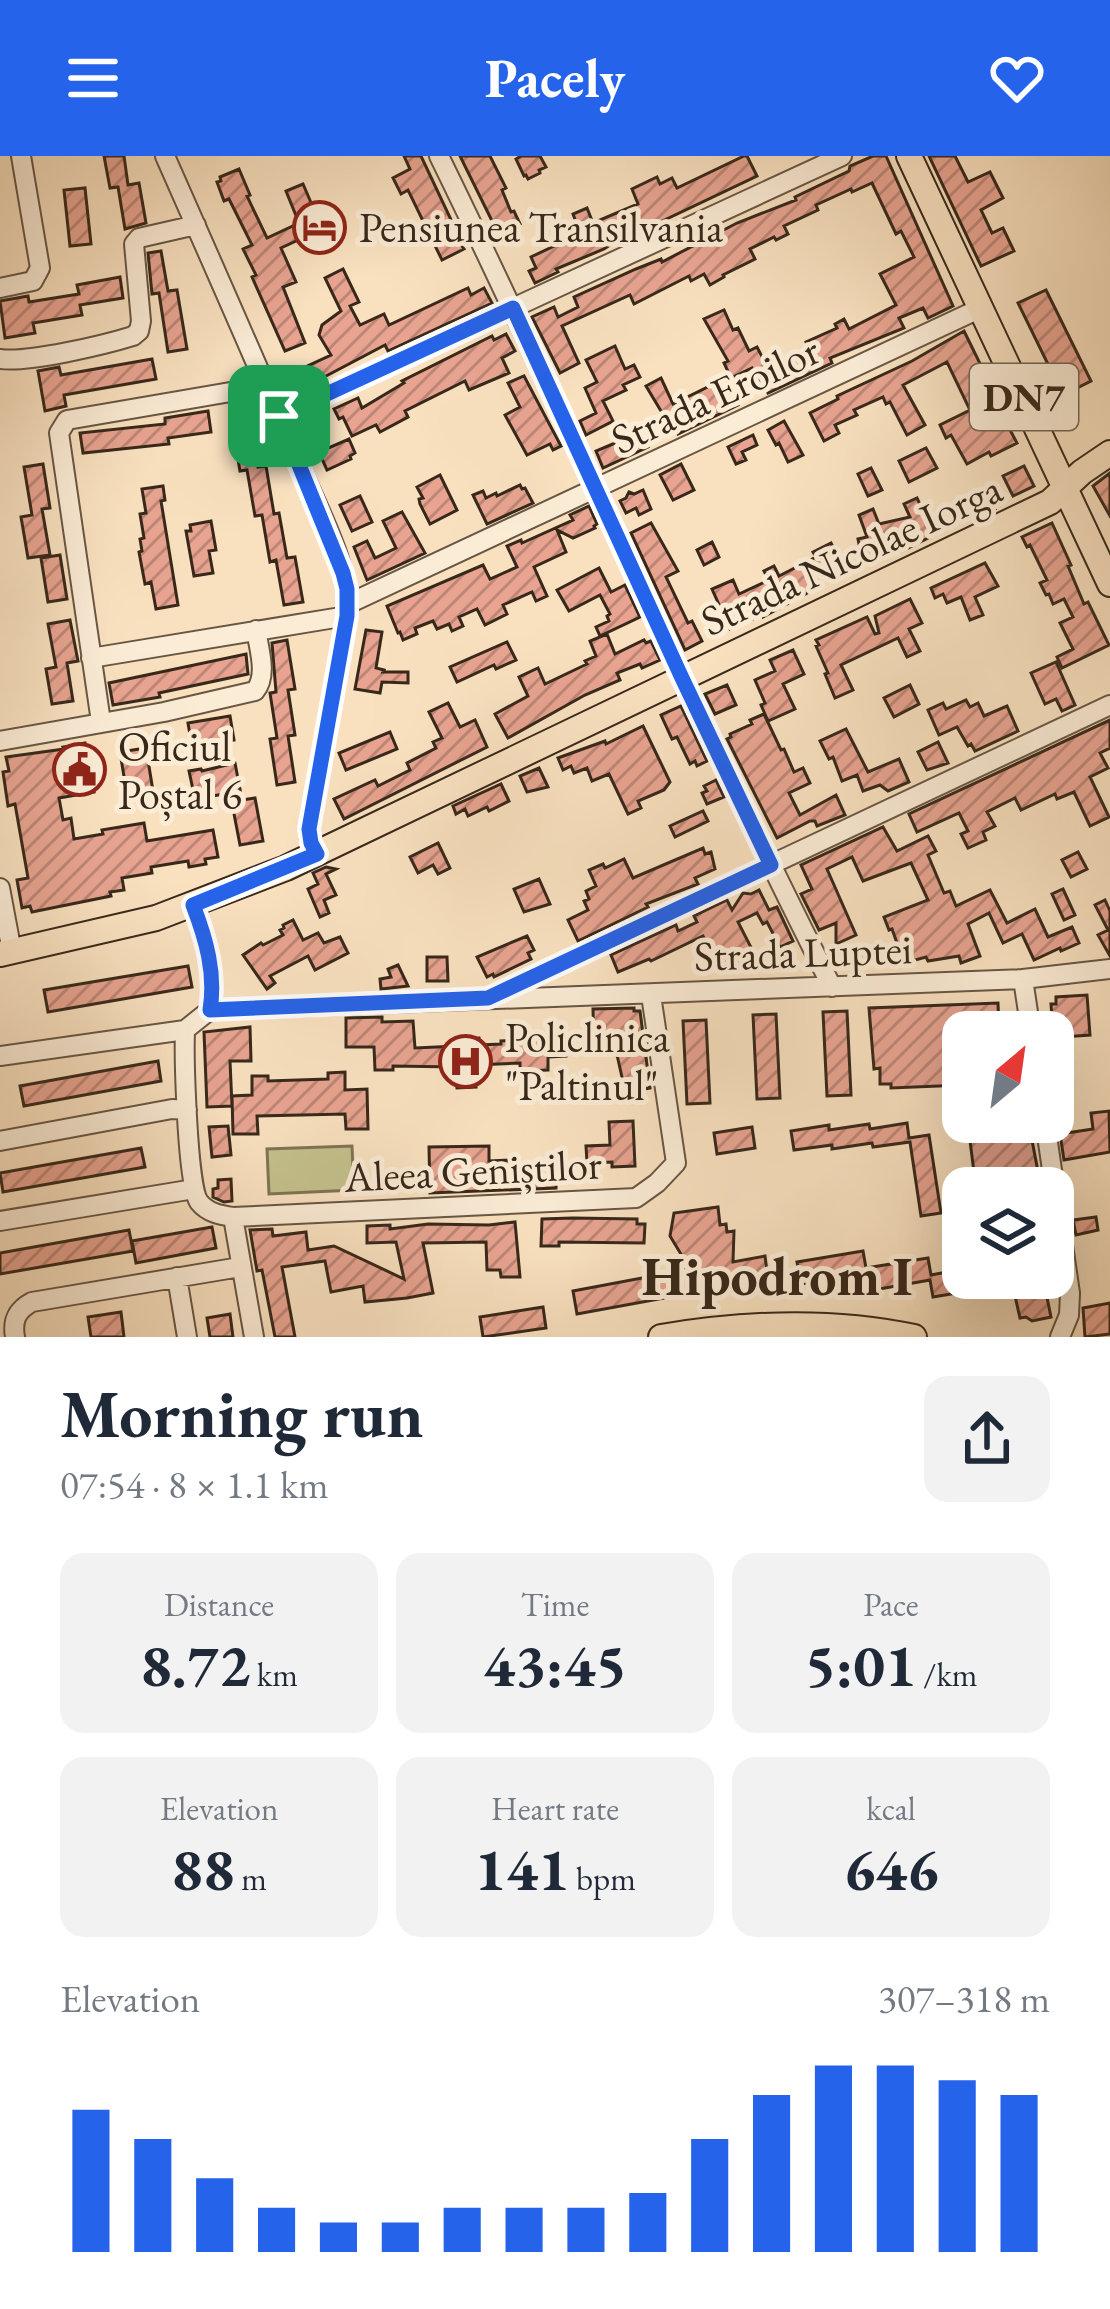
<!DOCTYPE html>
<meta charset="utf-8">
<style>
body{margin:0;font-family:"EB Garamond",serif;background:#f2f2f3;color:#1f2937;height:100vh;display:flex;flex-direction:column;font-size:45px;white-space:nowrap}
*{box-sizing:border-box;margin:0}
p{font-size:39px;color:#747a83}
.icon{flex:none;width:66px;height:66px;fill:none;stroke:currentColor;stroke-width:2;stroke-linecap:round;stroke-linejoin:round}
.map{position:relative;height:1181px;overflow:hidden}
.panel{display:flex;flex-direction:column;background:#fff;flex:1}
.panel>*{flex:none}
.needle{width:78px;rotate:29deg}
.buttons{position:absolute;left:942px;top:855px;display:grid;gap:24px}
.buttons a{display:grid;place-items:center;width:132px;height:132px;border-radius:24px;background:#fff;box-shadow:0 12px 48px #0002;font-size:60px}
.pin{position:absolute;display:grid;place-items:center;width:102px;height:102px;color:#fff;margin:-51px;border-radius:24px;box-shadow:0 6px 18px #0006}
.round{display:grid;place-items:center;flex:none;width:126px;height:126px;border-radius:24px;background:#f2f2f3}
.overview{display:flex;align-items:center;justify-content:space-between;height:204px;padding:0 60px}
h1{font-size:66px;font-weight:700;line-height:90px}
.figures{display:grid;grid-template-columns:repeat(3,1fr);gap:18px;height:204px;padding:12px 60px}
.figures div{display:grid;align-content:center;border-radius:24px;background:#f2f2f3;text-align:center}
.figures b{font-size:60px;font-weight:700}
.figures small{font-size:33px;font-weight:400}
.figures p{font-size:33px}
.chart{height:336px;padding:24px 60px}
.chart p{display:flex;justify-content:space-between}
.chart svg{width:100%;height:216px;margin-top:12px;stroke:#2563eb;stroke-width:6}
header{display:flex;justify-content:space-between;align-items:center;height:156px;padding:0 60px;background:#2563eb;color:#fff;font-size:54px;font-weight:700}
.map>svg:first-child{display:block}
.grass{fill:#c4c18d;stroke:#7e7454;stroke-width:3}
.building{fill:url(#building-hatch);stroke:#37281a;stroke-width:3}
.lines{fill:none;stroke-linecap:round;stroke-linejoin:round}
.minor-casing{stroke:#685644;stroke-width:22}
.major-casing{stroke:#37281a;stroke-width:28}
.minor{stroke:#fbecd6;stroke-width:18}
.major{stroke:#f9e1c0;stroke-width:24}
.route-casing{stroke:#fff;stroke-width:24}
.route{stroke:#2563eb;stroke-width:15}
.labels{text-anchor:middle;stroke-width:10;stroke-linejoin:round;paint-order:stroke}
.shield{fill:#fbecd6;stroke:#726352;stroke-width:3}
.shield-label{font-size:39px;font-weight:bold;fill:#37281a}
.poi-label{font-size:42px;fill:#37281a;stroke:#fbecd6;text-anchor:start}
.street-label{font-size:42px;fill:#37281a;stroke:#fbecd6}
.district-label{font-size:54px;font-weight:bold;fill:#37281a;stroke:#fbecd6}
</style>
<header><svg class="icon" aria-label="menu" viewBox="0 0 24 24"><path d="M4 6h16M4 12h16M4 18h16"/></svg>Pacely<svg class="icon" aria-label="heart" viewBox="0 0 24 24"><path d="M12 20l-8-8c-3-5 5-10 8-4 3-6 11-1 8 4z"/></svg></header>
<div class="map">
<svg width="1110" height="1181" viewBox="0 0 1110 1181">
<defs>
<pattern id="building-hatch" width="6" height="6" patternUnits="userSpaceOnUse" patternTransform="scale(3)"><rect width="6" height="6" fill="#e8a491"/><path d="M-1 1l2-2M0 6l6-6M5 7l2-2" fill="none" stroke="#bd8676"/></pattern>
</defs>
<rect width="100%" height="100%" fill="#f9e1c0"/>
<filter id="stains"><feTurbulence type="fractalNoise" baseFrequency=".00167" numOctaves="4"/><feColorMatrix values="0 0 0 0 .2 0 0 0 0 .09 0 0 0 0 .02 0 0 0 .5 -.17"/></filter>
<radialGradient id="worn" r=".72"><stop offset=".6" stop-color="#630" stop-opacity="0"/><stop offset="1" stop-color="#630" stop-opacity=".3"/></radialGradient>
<path class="grass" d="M352,990L354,1034L269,1038L267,993Z"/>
<path class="building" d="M104,0H124L128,29L139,27L146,67L125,73L118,31L110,32Z
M404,0H421L453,68L455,67L466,88L462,90L464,93L442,104L408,34L401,38L393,22L410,13Z
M460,0H490L506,32L502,34L511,56L514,55L520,68L498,77Z
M521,0H540L546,11L539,14L540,17L528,23L526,19L524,20L516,3Z
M744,0H747L757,20L656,68L655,66L621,82L604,93L556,113L558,116L535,127L529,115L536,112L531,101L554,90L552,86L579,74L573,58L587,52L593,67L638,48L632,33L657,21L660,28L672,22L677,32Z
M873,0H886L953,150L928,162L923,152L899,162L904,172L830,202L832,207L768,237L766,233L763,235L752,212L731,222L724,207L728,205L704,163L724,154L733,174L738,172L749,195L757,191L768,212L810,196L806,186L837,172L835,168L844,163L849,173L896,149L880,118L914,101L901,75L896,78L872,27L852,36L851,33L816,49L818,54L784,70L788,78L776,84L774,81L750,93L755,103L723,119L724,121L710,129L704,118L691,125L689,120L634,148L630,139L562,170L579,207L560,217L532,161L554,151L558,161L578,151L574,141L636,113L661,103L662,106L737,67L796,44L795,41L849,15L850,10Z
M929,0H955L968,26L990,16L1003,42L981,54L992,77L1003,72L1014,95L981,110Z
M239,13L250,39L247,40L267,82L299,67L286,35L303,28L315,56L325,51L338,76L313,88L309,79L281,92L296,126L283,131L305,187L285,195L252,121L256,119L243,93L252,89L229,43L224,45L217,26L221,25L220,21Z
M85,32L91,88L70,90L64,34Z
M161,95L168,135L177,134L187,193L168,196L159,137L152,138L148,97Z
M343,113L359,146L350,150L360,169L384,158L389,169L468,132L471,139L484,132L492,147L388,195L385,189L309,229L301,213L331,199L319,179L322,169L341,155L325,122Z
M120,121L123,142L80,149L82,159L33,167L35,177L5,182L0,145L28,140L29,146L79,138L77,129Z
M1046,134L1091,225L1063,239L1018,147Z
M964,175L992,232L980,237L991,257L999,253L1017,287L991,300L989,296L967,308L951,279L946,282L940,269L970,254L947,206L903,229L925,269L907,279L890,246L886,248L883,241L854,254L857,259L835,269L839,277L824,285L810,257L838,243L837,240L912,205Z
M506,178L515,195L502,202L509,217L469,234L465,225L405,255L408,261L380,276L376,269L352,280L343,261L339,263L334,253L358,242L362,252L404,227L402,225L492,180L494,184Z
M615,190L625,213L634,209L640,221L623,229L626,234L603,245L613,265L586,279L580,265L596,257L585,232L597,226L586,204Z
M152,203L156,223L64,239L66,250L45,255L38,215L59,211L61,219Z
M524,220L561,290L553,294L550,288L527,299L505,259L520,251L508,227Z
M661,222L673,248L726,222L738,249L678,278L673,268L670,270L646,230Z
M208,255L211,276L168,282L169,288L83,297L80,277L165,268V262Z
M784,265L803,299L788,306L779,287L776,289L768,274Z
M251,266L258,311L266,310L274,358L279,357L287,402L295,401L303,446L284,449L276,404L270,406L262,359L255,360L247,314L240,315L232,269Z
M640,272L648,291L603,312L596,295L627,282L625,279Z
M753,279L757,289L742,296L746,304L736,308L728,291Z
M349,283L355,297L350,300L351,303L327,314L319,296Z
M926,292L937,312L909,326L899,305Z
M43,308L50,352L42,353L50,399L28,402L21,361L32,359L24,311Z
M681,308L694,334L673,344L660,319Z
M1024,310L1034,330L1013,340L1003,320Z
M871,312L882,334L868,340L858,318Z
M1110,317V360L1093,330Z
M440,319L457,354L430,368L420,348L419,343L423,342L417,331Z
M520,329L522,333L525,332L533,347L487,368L473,339L483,335L486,342L496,337L497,340Z
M163,330L165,344L161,345L178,449L156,453L151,426L145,428L139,396L142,395L140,383L144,382L140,358L146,357L142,333Z
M643,334L651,353L639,359L636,352L626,357L620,345L626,342L629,336L634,338Z
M985,334L995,353L980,361L977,354L973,356L967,343Z
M360,340L372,366L352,375L340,349Z
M917,342L934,379L904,394L862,404L858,383L867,381L859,359L873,353L879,368L910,361L904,348Z
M589,350L597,368L594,370L595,372L573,382L557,374L566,396L534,411L547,440L536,445L532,436L503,449L507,458L485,469L477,453L459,461L463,470L452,475L449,468L437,473L433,465L415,472L417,478L403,484L400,476L398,477L387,450L483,409L490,423L517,411L507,390L521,384L522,387L573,364L570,359Z
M402,356L425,397L367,424L354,391L367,385L375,402L396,392L383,365Z
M211,365L216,394L209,395L213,417L194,420L186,375H191L190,369Z
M651,367L678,415L666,421L688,467L692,465L702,485L685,494L631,377Z
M1052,367L1071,409L1068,410L1084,448L1088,446L1109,489L1062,512L1057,501L1073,493L1060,467L1073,461L1064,443L1053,448L1049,438L1046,439L1040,427L1047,424L1030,389L1027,391L1022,381Z
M712,386L719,401L704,409L697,394Z
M831,387L841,408L815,420L820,430L763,461L762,459L730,473L712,433L733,424L739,438L769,424L764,415L774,410L779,420L816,401L813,396Z
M60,399L67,443L48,446L41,402Z
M985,407L998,430L975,441L983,459L970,464L961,441L947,447L943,438L935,442L931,432Z
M599,412L611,436L625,429L640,461L600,480L596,471L609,465L607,460L610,458L600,439L569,455L557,434Z
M910,443L922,467L909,473L920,495L907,501L898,482L841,509L853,534L835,542L825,518L828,517L816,490L819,489L816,484L867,461L875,478L879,477L875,460Z
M70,464L78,505L67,507L73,545L52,548L46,513L56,511L48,468Z
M366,474L382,476L376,512L384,514L383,516H408V527L382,526L380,537L355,533Z
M607,478L615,498L644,484L646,487L651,485L660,504L642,512L640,508L617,517L620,524L585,539L508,582L495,558L528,540L519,521L538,512L545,528L587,508L585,505L596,500L590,485Z
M287,484L295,533L288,534L295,579L288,580L295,626L277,629L270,583L277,582L270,537L276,536L272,487Z
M507,486L516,504L496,513L494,509L457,526L450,511Z
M793,494L804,518L783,528L795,553L768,565L761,549L765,547L755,524L775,515L770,504Z
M246,498L248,518L159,537L160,541L113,549L109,527Z
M1056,506L1075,549L1062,555L1056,543L1045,548L1031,517Z
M727,529L736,549L715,558L705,538Z
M910,529L919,548L894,561L884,542Z
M966,544L970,551L978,547L984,560L1007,550L1018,575L975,595L971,588L968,590L957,571L939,579L928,554L943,547L946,553Z
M448,547L460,571L475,564L487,591L344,663L334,643L375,624L378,630L410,614L407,607L436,592L433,586L442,582L429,556Z
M681,550L707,605L697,610L695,605L690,608L677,581L672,583L661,559Z
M764,558L781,594L784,593L794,616L803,612L810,627L789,637L800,659L836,639L845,659L817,670L815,665H810L777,682L727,583L731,581L730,578L752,568L750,564Z
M230,560L234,584L192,591L188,567Z
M1110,564V592L1100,597L1108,612L1090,621L1109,661L1090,670L1074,636L1057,643L1055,638L1021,654L1015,642L987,656L995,670L983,676L986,684L968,692L961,678L968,675L959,657L917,676L909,658Z
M643,570L670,626L664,634L638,645L641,652L628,658L609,618L592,625L587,612L574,617L571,610L563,614L558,602L605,585L606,588Z
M846,573L868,616L899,603L909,626L888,635L880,629L863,635L857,619L842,625L833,601L829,603L820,585Z
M390,576L397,593L346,614L339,597Z
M938,586L948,607L927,614L918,596Z
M85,587L94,636L59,642L63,664L71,662L74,683L103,678L102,674L144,667L147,685L213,674L218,701L205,703L206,708L189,711L188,705L151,711L152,717L122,722L124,734L110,736L111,740L32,756L30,750L22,752L17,724L28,722L15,648L8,650L3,616L9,615L6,601L64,593L63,591Z
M146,592L153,635L127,639L120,596Z
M235,607L242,644L255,642L263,685L240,689L230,637L195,643L189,615L201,613L202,615Z
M539,612L548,631L527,636L520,620Z
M716,624L724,641L707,648L702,637L707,635L704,630Z
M501,628L509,645L489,655L487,651L468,660L465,653L456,658L453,650Z
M703,655L708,665L675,681L670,670Z
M883,671L897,695L928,680L936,695L928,699L944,737L950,735L956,750L990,734L1007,767L1035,753L1048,781L1072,771L1079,787L1061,795L1060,792L1034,804L1022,778L1003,787L989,757L968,768L980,800L961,807L959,800L928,805L926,801L908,806L905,800L902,801L892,773L889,774L884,761L928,744L911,707L863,725L852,701L827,713L856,779L836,788V767L819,774L801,738L812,733L801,709Z
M438,687L450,712L438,718L433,709L418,717L410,701Z
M703,692L705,698L711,696L715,713L695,722L698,728L646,748L648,751L578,785L568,764L588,754L584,745L589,743L586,735L596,730L589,714L603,708L605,712L624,703L633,722Z
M1078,696L1087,713L1071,721L1062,704Z
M326,711L336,713L326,718L336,739L324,744L329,757L320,761L308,733L318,728L313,717Z
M539,723L550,748L524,756L514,733Z
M1063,733L1075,759L1064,764L1052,738Z
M759,734L769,754L777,751L793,785L780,791L767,766L763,768L757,757L738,766L760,809L744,816L739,806L721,815L703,780L651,805L649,803L618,816L611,799L676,769L678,775L697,766L694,760L727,744L732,754L743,737L751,738Z
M1105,744L1110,755V800L1098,779L1108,774L1095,749Z
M293,764L303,784L318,777L324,787L340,781L348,797L315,814L308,800L270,820L275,827L267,833L243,799L261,787L263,789L283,779L280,774L284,772L283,769Z
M527,780L534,794L528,797L531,803L494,821L493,818L487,821L477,801Z
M831,797H861V811H837Z
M427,801H447L448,825H427Z
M398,809L408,830L381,833L380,823L391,821L388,813Z
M188,810L192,831L48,856L44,834Z
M1087,839L1090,879L1063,881V876H1053L1051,848H1056V841Z
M998,847L999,876H963V929L891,932V928H880V912L874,913L869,852Z
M634,852V855H640L650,932L633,935L632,929L624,930L615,890L594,891L593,853Z
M847,855L851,939L827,940L823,856Z
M776,858L780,942L757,943L753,859Z
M382,861V866L413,865L415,892L458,890L457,883L479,882L480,889L501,888V885L565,881L566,900L548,901V914L520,915V907L475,909L476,931L457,932L456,911L393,910V914H375L374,891H346V862Z
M706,864L710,947L687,948L683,865Z
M250,871L251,905H230L232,950L207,951L204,876Z
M158,905L161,925L24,950L20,930Z
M345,916V934L367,933L368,973H346L345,958L257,960L258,978H233L232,940L252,939V920H268V925L328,923V917Z
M1109,955L1110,996L1064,1004L1060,978L1093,973L1091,957Z
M633,965L635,1010L612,1011V1006L587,1007L586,990L610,989L609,966Z
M989,966L991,979L1030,974L1040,1026L1025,1028L1023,1014L996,1018L998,1032H976L968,969Z
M907,967L909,982L929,979L941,1057L921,1060L910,986L873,991L872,987L832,993V989L794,994L791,975L829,969V974L869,968L870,973Z
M228,970L231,999L212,1001L209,971Z
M752,971L755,992L717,998L714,977Z
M489,990V1005L513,1004L514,1018L542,1017V1011L557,1010L556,1032L430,1037L429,991Z
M141,992L145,1011L3,1036L0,1017Z
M231,1023L232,1045L224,1046L213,1041V1033L218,1032V1024Z
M718,1051L720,1069L726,1068L727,1076L734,1075L733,1106L765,1100L768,1123L577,1158L573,1135L690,1113L670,1080L674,1057Z
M1096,1061L1098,1074L1076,1079L1073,1064Z
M573,1062L637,1063V1068H645L644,1087L559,1086V1090H541L542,1063Z
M515,1066L520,1121H501L500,1114H487L486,1086L423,1087L433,1137L407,1142L365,1146L363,1130L331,1136L325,1105L282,1111L295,1181H275L262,1114L257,1115L250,1074L272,1073L273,1080L306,1076L308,1094L334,1090L404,1123L396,1086L367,1087V1070L390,1069V1073L428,1068L489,1069Z
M212,1071L216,1092L136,1107L132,1085Z
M129,1074L133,1095L0,1118V1097Z
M863,1095L866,1112L928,1102L931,1119L963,1113V1122H1011V1128L933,1141L930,1124L868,1135L865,1118L801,1128L797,1106Z
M1033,1122H1043L1051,1161L1032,1165L1026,1161L1020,1162L1015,1140L1035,1136Z
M1110,1147V1178L1085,1181L1083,1152Z
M543,1151L546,1172L483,1181L480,1161Z
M121,1156L124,1181H91L88,1161Z
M230,1158L233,1181H210L207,1162Z"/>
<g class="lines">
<defs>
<path id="minor" d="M165,0C211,104 257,208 301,312C319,356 352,413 347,460L310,666L309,680L317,698
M439,0C574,275 693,558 832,831
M0,132L33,125L40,112L21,0
M0,203C28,207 104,189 133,180L139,175L141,165L134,88L139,82L196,69
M279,260L842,0
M348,448L981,152
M91,502L347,460
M101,566L59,277L67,264L265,230
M0,585L164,556L255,535C268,520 259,493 256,474
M0,732L12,796
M193,749C205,783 216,817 210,854
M1023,823L1031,876
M496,838L1110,549
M185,874C184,899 187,1029 199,1046C208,1057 220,1059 233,1061L636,1042L657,1027L676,1007L651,839
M0,900L185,874L210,854L1023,823L1110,813
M1045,966L1070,1137L1069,1159L1060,1181
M0,985L172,953L187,954
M233,1061L254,1181
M0,1065L194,1033
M177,1121L187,1181
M15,1181C12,1164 17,1154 32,1146L240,1111"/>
<path id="major" d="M909,0L1110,428
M0,798L156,762L286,712L1050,346L1082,316L1110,297
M661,1181C745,1167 830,1163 914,1181"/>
</defs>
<use href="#minor" class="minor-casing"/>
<use href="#major" class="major-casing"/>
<use href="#minor" class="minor"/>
<use href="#major" class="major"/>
</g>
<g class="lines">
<defs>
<path id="route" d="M513,152L682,522L771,709L488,842L210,854C216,817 206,783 193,749L317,698L311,687L309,673L347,460V433L343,417L279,260Z"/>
</defs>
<use href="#route" class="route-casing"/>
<use href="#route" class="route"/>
</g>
<defs>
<symbol id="hotel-ring" viewBox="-11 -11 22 22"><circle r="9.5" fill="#fbecd6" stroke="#8f2418" stroke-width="1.5"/><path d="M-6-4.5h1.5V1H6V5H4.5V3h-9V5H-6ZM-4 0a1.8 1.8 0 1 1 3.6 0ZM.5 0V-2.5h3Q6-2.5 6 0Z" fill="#8f2418"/></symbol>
<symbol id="civic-ring" viewBox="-11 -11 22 22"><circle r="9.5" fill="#fbecd6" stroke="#8f2418" stroke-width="1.5"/><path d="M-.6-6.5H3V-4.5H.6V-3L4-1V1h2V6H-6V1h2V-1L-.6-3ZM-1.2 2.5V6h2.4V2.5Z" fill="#8f2418"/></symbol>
<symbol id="hospital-ring" viewBox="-11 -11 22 22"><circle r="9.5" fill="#fbecd6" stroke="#8f2418" stroke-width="1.5"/><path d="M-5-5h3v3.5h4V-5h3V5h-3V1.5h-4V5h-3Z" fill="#8f2418"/></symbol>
</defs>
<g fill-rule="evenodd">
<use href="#hotel-ring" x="290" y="42" width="59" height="59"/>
<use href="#civic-ring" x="50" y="584" width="59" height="59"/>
<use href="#hospital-ring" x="436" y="876" width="59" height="59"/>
</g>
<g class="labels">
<rect class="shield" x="970" y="208" width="108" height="66" rx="9"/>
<g class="shield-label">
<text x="1024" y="255">DN7</text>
</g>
<g class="poi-label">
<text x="359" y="86">Pensiunea Transilvania</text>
<text x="118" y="605">Oficiul<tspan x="118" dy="48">Poștal 6</tspan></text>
<text x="505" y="896">Policlinica<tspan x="505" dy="48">"Paltinul"</tspan></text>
</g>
<g class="street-label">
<text transform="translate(715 238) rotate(-25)" y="15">Strada Eroilor</text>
<text transform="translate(851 398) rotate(-25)" y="15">Strada Nicolae Iorga</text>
<text transform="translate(803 796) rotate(-2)" y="15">Strada Luptei</text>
<text transform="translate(473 1014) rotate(-3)" y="15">Aleea Geniștilor</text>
</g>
<g class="district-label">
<text x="777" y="1139">Hipodrom I</text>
</g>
</g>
<rect width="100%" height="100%" filter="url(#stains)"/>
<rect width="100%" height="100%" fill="url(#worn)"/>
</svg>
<div class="buttons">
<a><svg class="needle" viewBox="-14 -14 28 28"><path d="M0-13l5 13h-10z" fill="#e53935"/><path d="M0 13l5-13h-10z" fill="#747a83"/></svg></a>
<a><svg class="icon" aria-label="layers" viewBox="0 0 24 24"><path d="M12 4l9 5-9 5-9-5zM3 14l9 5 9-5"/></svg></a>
</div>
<div class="pin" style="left:279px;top:260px;background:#1e9e55"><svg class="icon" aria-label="arrive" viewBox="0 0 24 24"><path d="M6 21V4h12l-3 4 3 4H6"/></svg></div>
</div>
<section class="panel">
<div class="overview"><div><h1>Morning run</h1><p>07:54 · 8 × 1.1 km</p></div><a class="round"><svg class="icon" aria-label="share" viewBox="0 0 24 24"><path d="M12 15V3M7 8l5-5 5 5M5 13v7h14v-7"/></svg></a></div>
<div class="figures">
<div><p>Distance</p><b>8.72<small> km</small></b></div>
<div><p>Time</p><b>43:45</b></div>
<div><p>Pace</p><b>5:01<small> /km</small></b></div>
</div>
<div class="figures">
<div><p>Elevation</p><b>88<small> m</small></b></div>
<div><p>Heart rate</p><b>141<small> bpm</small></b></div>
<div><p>kcal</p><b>646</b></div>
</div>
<div class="chart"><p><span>Elevation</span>307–318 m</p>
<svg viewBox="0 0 160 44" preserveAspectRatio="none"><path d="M5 44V15M15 44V21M25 44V29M35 44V35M45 44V38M55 44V38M65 44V35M75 44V35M85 44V35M95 44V32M105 44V21M115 44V12M125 44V6M135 44V6M145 44V9M155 44V12"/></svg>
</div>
</section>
